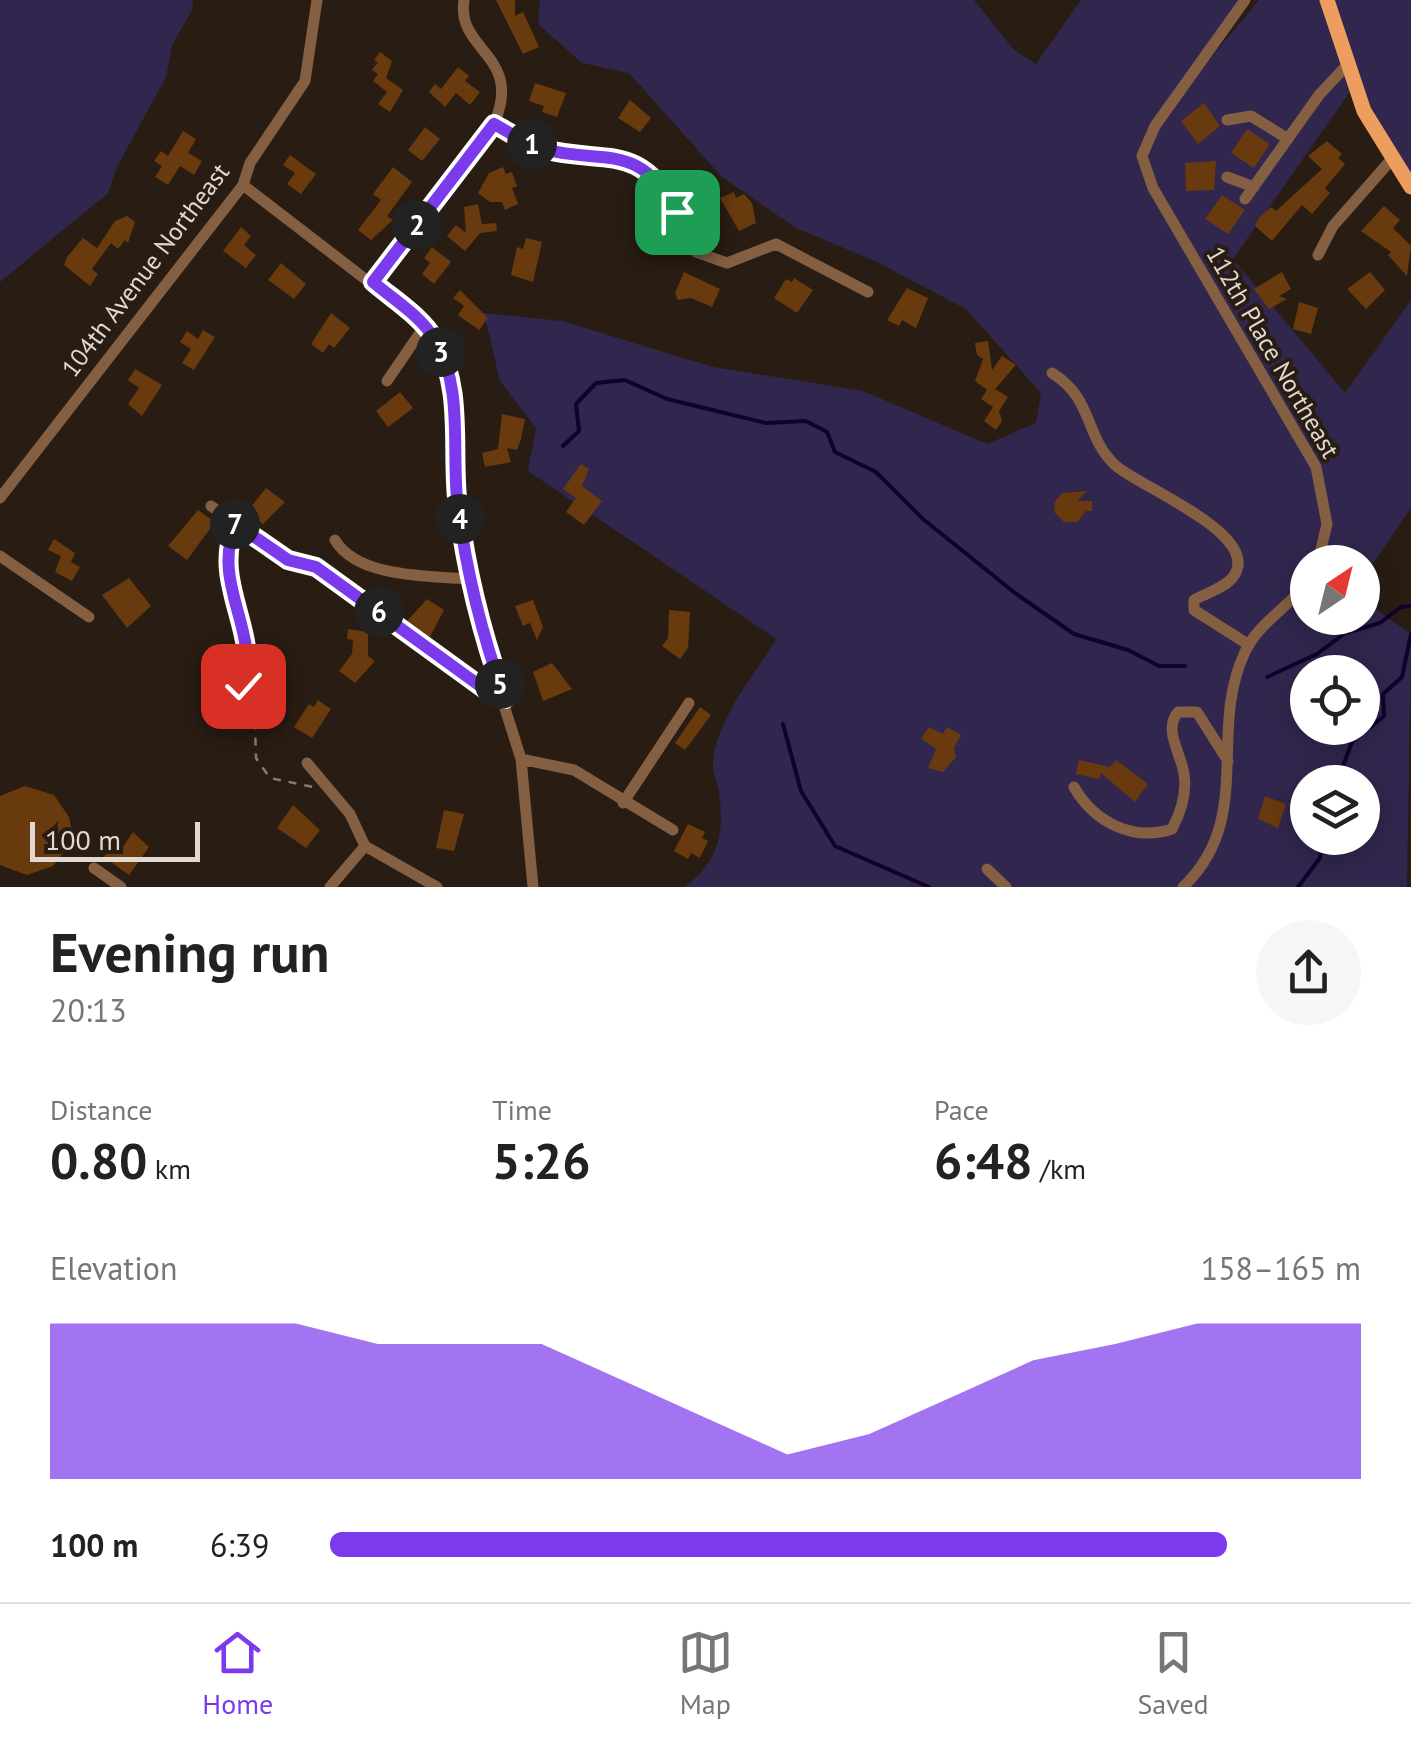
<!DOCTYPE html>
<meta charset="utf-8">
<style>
body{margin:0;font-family:"PT Sans",sans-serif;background:#f6f6f6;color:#222;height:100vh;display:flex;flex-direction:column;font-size:38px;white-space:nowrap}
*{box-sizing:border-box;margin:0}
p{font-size:32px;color:#767676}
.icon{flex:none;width:55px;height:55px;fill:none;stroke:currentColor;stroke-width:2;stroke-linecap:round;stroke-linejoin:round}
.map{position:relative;height:887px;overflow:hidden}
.side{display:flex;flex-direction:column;background:#fff;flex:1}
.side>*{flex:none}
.needle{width:65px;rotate:35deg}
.controls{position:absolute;left:1290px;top:545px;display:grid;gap:20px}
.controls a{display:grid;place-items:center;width:90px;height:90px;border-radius:50%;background:#fff;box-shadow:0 5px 25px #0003;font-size:50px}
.scale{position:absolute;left:30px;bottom:25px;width:170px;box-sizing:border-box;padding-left:10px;border:5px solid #e1d8d2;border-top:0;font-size:28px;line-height:35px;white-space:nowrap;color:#e1d8d2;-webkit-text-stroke:8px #291d13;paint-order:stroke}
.pin{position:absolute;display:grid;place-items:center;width:85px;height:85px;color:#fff;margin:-42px;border-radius:20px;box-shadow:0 5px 15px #0006}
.km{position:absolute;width:50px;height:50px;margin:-25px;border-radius:50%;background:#222;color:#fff;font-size:28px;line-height:50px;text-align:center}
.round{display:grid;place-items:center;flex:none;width:105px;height:105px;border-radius:52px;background:#f6f6f6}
.headline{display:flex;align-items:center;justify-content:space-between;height:170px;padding:0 50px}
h1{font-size:55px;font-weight:700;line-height:75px}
.figures{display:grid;grid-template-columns:repeat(3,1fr);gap:15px;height:170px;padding:10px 50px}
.figures div{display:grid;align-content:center}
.figures b{font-size:50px;font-weight:700}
.figures small{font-size:28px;font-weight:400}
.figures p{font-size:28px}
.chart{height:280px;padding:20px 50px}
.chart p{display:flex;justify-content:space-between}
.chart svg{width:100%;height:180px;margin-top:10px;fill:#7c3aed;opacity:.7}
ul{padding:0 50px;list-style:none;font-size:32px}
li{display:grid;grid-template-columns:160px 120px 1fr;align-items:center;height:75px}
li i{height:25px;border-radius:12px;background:#7c3aed}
.tab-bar{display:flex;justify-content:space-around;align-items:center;height:140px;border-top:2px solid #e0e0e0;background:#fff;font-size:28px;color:#767676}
.tab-bar a{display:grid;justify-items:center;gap:5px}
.tab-bar .selected{color:#7c3aed}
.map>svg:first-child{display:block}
.green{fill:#31264d;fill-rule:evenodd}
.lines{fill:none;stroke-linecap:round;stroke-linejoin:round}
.stream{stroke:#11012d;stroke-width:4}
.building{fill:#683a0d}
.path{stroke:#867c74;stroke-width:2.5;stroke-dasharray:8 8;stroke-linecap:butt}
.minor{stroke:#855f42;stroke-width:11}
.major{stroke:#ed9e5e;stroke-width:15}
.route-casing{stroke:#fff;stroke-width:20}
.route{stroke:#7c3aed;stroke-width:12}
.labels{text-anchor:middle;stroke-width:8;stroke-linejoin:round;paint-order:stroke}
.street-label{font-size:25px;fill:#e1d8d2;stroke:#291d13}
</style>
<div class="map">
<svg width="1411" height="887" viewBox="0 0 1411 887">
<rect width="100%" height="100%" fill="#291d13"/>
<path class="green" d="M0,0H193L192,10L172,45L166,77L117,167L108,193L0,282Z
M540,0H974L1014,50L1036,64L1081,0H1245L1168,109L1259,0H1411V187L1354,86L1233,259L1345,393L1411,300V508L1363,578L1362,562H1308V618H1362L1363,600L1411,634L1407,887H684C718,864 725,833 719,793C718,784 712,772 713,763C715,721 755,674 776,639L528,471L536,428L500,381L484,313L562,321L713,367L863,391L987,444L1036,423L1041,393L966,309L875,261L796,228L722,177L629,73L582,63L538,24ZM1308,672H1362V728H1308ZM1308,782H1362V838H1308Z"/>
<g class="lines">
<path class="stream" d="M563,446L579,431L576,404L596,383L625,380L667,399L766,423L806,421L827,432L835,452L876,472L923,519L1015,593L1074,634L1128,650L1159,666H1185
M1267,677L1317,654L1345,633L1380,623L1401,607L1411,606
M783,724L801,791L835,846L929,887
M1337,782L1352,742L1384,716L1383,694L1402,677L1411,634
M1298,887L1320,858L1322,838"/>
</g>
<path class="building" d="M496,0H515V16L523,12L539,47L523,54Z
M380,52L392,61L386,78L403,90L390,112L378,104L387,92L373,81L378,74L372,70L378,62L374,60Z
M458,67L469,76L465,81L480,92L470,105L456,93L445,107L429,92L435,84L441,89Z
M535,83L566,93L557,117L542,112L544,106L529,101Z
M630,100L651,118L640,132L618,118Z
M1204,103L1220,126L1198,144L1181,121Z
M425,127L440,139L422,161L408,150Z
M1247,129L1270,144L1254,168L1231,153Z
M183,131L196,139L188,153L202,161L194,175L180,166L168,185L155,177L162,166L154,161L161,151L168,156Z
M1327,141L1342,154L1338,158L1345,164L1325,188L1330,193L1312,214L1302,205L1272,241L1255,226L1258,219L1271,207L1276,211L1322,169L1308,156Z
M290,155L316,174L301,194L287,184L295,173L283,165Z
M1216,161L1214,190L1186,191L1185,163Z
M393,167L412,182L387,216L393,220L371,240L358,230L381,200L373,194Z
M503,167L506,174L512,172L517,186L512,188L518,204L505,210L502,202H490L478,193L489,173Z
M734,192L736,198L744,194L752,203L756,223L739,231L720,198Z
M1222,195L1245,210L1228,234L1205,219Z
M478,204L482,224L496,223L497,231L480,233L465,251L447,236L456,225L466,233L464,207Z
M1384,206L1400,220L1393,228L1411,246L1407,276L1388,255L1391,252L1361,231Z
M127,216L135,222L128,243L125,240L118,249L111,243L92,269L98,274L90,286L64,265L67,257L83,238L97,248L115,221Z
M241,227L251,236L244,245L256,255L246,268L223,251Z
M526,238L542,242L533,282L511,275L517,247L523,249Z
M432,247L451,262L434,284L422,274L430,263L424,258Z
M281,263L306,284L294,299L268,280Z
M684,272L720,289L712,307L691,298L678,300L675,293Z
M1282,272L1291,289L1279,296L1287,299L1269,309L1254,289Z
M1370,272L1385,290L1366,309L1347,289Z
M794,278L813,290L797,313L774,298L786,279L792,282Z
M907,288L928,298L916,328L902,320L899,326L887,320Z
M460,290L488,318L479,330L458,315L464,306L453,298Z
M1299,302L1318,308L1311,334L1293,329Z
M331,313L350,328L334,348L329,344L323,353L311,344Z
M203,330L215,337L194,370L182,363L191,349L180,342L187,331L198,339Z
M988,341L992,370L1002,356L1016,365L995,389L1008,397L999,411L1002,421L996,430L984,421L993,407L981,399L987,390L975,381L983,359L977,355L975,343Z
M135,369L162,385L142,416L128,404L139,388L128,380Z
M400,392L413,408L388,427L376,411Z
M502,414L525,419L521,439L517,450L507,448L511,462L485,467L482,453L498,449Z
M581,464L589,469L582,486L602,501L584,525L566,512L576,498L563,489Z
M266,488L285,502L263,524L247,512Z
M1087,491L1077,501H1092V511H1086L1077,522H1064L1055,513L1054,503L1062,493Z
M198,510L215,522L187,560L168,546Z
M54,539L75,553L71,562L80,567L72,581L55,572L61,556L48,550Z
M129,578L151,606L127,628L102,595Z
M427,599L444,610L430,637L407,621Z
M533,600L543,627L537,640L530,623L523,626L515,606Z
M669,610L690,612L688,648L680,659L662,646L668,638Z
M348,629L368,632V656L375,661L355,683L339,671L352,654L353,640L347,639Z
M552,663L572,689L543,701L533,672Z
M318,700L331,709L312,738L294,727L309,704L314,707Z
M700,707L711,715L685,750L675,743Z
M929,727L943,734L947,727L961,735L954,748L956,757L943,772L928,768L936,749L921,738Z
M1079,760L1110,767L1116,760L1148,784L1135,802L1101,773L1099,779L1076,774Z
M25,786L54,795L69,817L72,831L69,845L53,866L27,875L0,865V796Z
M1265,796L1286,804L1278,828L1258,819Z
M293,805L320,830L306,848L277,828Z
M444,810L464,814L454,851L436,848Z
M688,824L705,832L702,838L708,841L700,858L691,853L688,859L674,851Z
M133,832L149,847L129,875L104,857L112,845L120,851Z"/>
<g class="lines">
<path class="path" d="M230,536L225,549L250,666L243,686L255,725L256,758L270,778L313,787"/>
<path class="minor" d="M1245,0L1155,126L1142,156L1153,188L1316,467L1327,524L1318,562
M1227,120L1251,116L1288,139
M494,124L539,148L616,156L633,164L667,194L696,252L727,263L776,244L868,292
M1227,177L1254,187
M243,185L417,319L442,355L452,385L466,563L478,623L521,759L533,887
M1245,199L1319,95L1347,65
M1318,255L1333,226L1391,160
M373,283L494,124C524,54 456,52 464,0
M1052,373C1094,399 1084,436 1115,465C1137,486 1265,535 1233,577C1226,587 1205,594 1194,600V610L1249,645
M387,381L424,327
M0,498L243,185L250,163L305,81L317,0
M211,506L288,560L316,567L494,696L505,699
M335,540C357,578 430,576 469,579
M0,556L89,617
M521,759L574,770L673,830
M307,763L350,814L365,846
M1074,787C1094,822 1133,842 1172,829C1181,812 1187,793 1184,774C1181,753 1163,730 1178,712H1197L1228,761
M623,803L689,703
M365,846L437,887
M94,868L121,887
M987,869L1006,887
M330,887L365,846
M1183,887C1255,819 1207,732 1245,652C1258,623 1289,607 1308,582"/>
<path class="major" d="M1327,0L1364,111L1411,187"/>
</g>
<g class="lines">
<defs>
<path id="route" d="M243,686C261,632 210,583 236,524L288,560L316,567L494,696L505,699C481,632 465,568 457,498C452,446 463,387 435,340C421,316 394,300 373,282L494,124C509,132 526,144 543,149C604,165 639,140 677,212"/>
</defs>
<use href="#route" class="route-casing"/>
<use href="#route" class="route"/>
</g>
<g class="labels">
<g class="street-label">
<text transform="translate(145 270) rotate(-53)" y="9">104th Avenue Northeast</text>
<text transform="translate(1273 352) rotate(60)" y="9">112th Place Northeast</text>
</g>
</g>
</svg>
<div class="controls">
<a><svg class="needle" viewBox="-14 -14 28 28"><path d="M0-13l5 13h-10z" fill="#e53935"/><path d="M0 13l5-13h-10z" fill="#767676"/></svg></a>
<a><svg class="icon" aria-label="locate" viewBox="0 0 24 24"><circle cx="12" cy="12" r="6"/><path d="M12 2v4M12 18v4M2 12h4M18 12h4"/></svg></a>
<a><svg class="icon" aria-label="layers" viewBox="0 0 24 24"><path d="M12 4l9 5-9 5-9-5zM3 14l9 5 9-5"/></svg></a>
</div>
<div class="scale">100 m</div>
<div class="pin" style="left:677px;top:212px;background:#1e9e55"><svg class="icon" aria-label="arrive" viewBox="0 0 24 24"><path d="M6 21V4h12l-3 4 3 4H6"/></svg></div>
<div class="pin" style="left:243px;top:686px;background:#d93025"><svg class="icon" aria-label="check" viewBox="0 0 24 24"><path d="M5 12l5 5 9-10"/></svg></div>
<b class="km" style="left:532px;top:144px">1</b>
<b class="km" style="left:417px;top:225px">2</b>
<b class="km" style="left:441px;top:352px">3</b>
<b class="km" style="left:460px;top:519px">4</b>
<b class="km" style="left:500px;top:684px">5</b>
<b class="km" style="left:379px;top:612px">6</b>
<b class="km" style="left:235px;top:524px">7</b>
</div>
<section class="side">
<div class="headline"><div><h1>Evening run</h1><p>20:13</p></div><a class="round"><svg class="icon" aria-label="share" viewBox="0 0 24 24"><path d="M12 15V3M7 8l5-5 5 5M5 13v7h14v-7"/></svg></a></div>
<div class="figures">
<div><p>Distance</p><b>0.80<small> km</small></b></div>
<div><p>Time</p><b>5:26</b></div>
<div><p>Pace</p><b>6:48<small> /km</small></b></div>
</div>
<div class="chart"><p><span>Elevation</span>158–165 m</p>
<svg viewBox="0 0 160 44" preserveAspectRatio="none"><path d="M0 44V6L10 6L20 6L30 6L40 11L50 11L60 11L70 20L80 29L90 38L100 33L110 24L120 15L130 11L140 6L150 6L160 6V44z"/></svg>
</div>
<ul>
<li><b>100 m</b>6:39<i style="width:87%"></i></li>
</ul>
</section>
<nav class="tab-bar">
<a class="selected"><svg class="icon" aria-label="home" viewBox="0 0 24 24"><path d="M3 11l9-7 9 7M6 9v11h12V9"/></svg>Home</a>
<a><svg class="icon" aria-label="map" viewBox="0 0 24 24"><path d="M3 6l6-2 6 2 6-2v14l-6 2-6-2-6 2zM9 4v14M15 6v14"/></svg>Map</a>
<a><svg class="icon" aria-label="saved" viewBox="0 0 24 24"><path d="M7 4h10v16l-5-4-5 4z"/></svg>Saved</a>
</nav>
